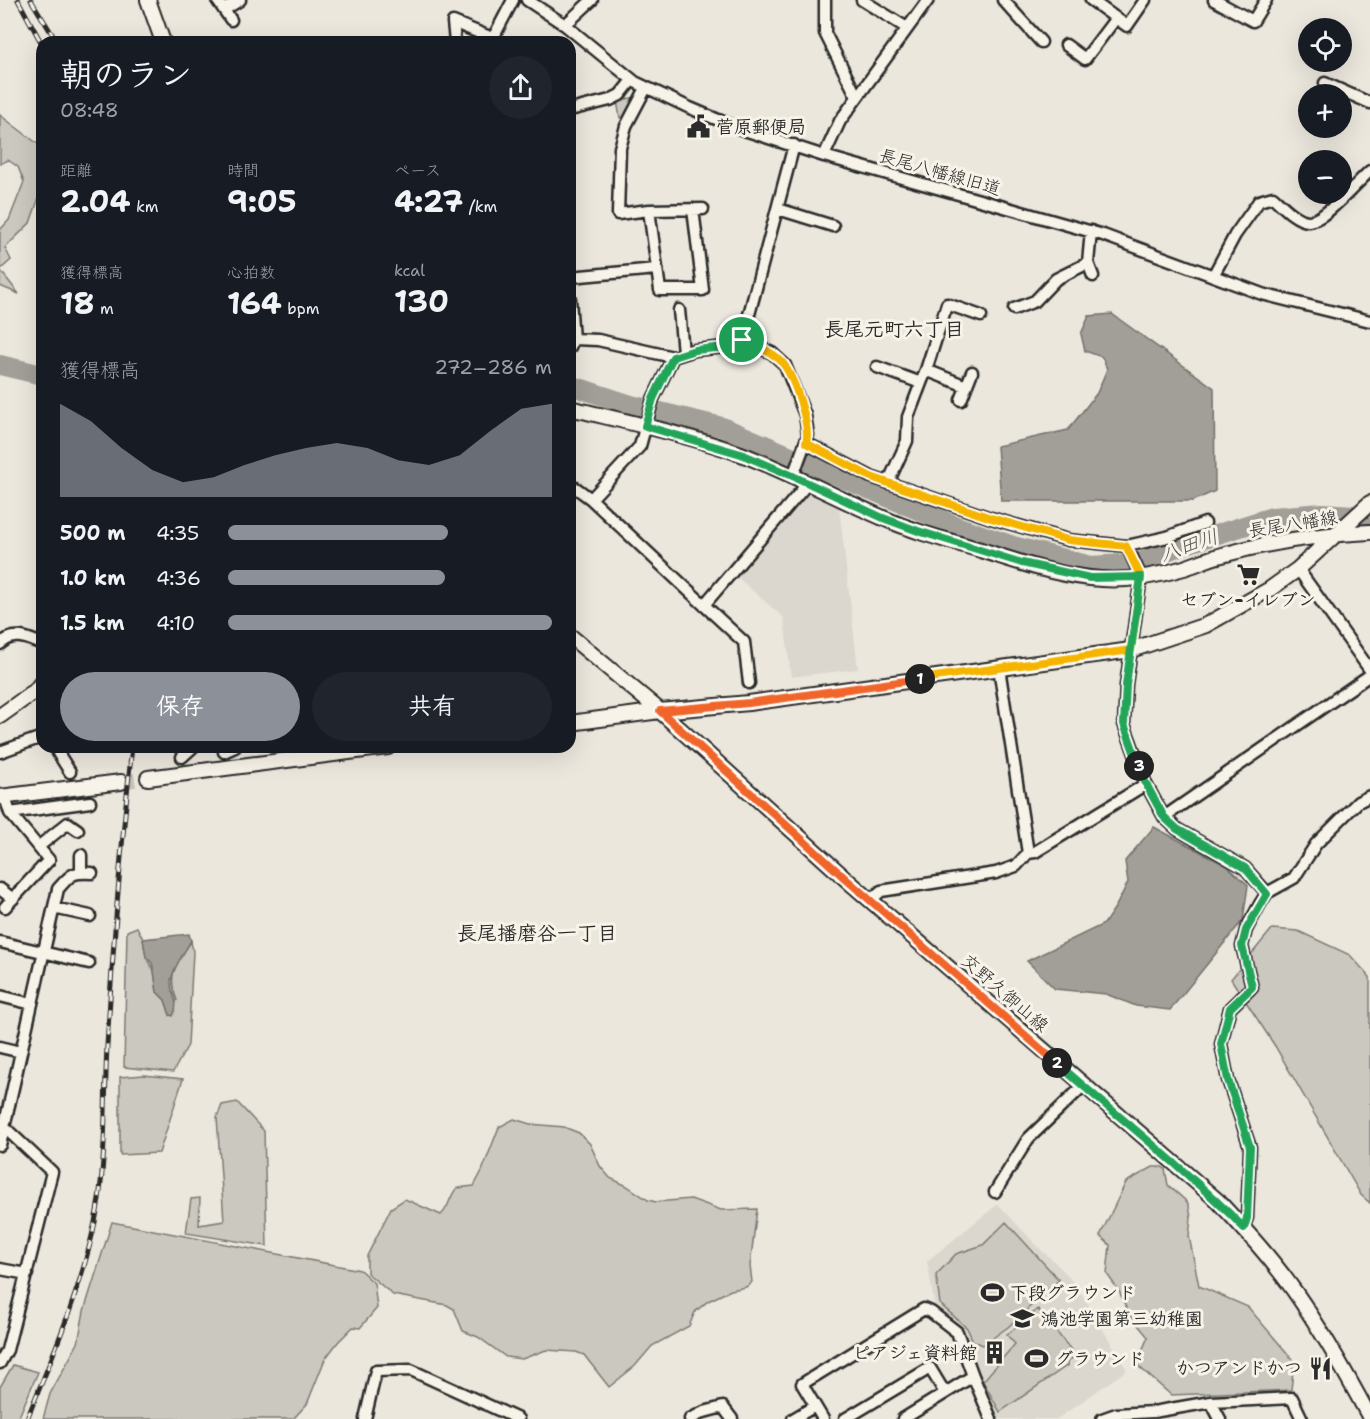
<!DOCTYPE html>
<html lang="ja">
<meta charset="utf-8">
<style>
body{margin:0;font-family:"Shantell Sans","Klee One",sans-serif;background:#20242c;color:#f1f3f6;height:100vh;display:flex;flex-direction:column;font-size:22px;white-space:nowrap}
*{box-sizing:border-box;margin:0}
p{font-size:20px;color:#9ea1a6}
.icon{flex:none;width:33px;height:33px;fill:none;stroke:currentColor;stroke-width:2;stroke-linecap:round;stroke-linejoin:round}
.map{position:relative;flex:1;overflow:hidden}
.side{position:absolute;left:36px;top:36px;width:540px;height:717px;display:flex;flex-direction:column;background:#171b24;border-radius:18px;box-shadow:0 6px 24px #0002}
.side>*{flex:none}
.controls{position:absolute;left:1298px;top:18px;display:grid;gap:12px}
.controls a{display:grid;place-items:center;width:54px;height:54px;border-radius:50%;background:#171b24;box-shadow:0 6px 24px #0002;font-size:30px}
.pin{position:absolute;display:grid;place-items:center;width:51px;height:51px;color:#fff;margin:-26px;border:3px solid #fff;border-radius:50%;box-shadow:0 2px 6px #0007}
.km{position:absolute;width:30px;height:30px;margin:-15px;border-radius:50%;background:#222;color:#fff;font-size:16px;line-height:30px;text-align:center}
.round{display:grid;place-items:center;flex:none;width:63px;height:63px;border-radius:32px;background:#20242c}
.head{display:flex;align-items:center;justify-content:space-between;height:102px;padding:0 24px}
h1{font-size:33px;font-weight:700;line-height:45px}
.stats{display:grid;grid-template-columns:repeat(3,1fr);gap:9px;height:102px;padding:6px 24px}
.stats div{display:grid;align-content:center}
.stats b{font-size:30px;font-weight:700}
.stats small{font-size:16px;font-weight:400}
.stats p{font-size:16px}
.chart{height:168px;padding:12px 24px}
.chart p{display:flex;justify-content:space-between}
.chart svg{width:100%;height:108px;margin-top:6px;fill:#8c9099;opacity:.7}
.cta{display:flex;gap:12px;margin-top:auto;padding:12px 24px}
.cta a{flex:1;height:69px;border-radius:36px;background:#8c9099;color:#fff;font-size:24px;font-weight:700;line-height:69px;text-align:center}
.cta a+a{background:#20242c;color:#f1f3f6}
ul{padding:0 24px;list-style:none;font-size:20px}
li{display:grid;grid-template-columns:96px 72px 1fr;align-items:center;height:45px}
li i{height:15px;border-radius:8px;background:#8c9099}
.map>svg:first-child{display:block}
.built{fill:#dbd7ce}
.green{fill:#cbc8bf;stroke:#7b7a75;stroke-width:1.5}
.water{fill:#a29f98;stroke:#72716c;stroke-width:1.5}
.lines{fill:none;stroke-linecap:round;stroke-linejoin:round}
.river{stroke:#a29f98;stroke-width:20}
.secondary-tunnel{stroke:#c5c1b9;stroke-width:14;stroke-dasharray:14 7;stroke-linecap:butt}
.street-casing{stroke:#2b2b2b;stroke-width:15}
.secondary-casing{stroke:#2b2b2b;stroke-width:18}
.street{stroke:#f7f3e8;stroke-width:10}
.secondary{stroke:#f7f3e8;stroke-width:14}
.rail-casing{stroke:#2b2b2b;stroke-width:5}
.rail{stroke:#f7f3e8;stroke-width:3;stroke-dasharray:9;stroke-linecap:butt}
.split-1-casing{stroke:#fff;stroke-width:12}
.split-2-casing{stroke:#fff;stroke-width:12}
.split-3-casing{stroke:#fff;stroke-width:12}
.split-4-casing{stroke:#fff;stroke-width:12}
.split-1{stroke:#f5b400;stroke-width:8}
.split-2{stroke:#f0652b;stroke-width:8}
.split-3{stroke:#22a559;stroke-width:8}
.split-4{stroke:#22a559;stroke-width:8}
.labels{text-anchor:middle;stroke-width:6;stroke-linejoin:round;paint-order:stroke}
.poi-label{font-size:18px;font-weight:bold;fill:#2b2b2b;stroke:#f7f3e8;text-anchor:start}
.street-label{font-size:18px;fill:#2b2b2b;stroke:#f7f3e8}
.neighbourhood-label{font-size:20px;font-weight:bold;fill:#2b2b2b;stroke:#f7f3e8}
.water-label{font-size:20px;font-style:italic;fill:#555451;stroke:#f7f3e8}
</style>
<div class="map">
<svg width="1370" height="1419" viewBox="0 0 1370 1419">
<rect width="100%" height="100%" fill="#ebe7dd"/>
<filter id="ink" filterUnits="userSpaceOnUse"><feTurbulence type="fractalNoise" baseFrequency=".0167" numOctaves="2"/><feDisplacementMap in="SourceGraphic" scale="12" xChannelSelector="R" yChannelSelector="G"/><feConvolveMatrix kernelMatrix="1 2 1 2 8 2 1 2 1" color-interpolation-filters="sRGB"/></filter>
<g filter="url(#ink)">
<path class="built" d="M810,492L839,507L858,669L791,677L784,618L736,576Z
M998,1204L1036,1245L1066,1273L1085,1299L1127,1370L1057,1419H998L984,1391L961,1330L935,1308L927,1261Z"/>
<path class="green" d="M636,97L631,111L623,118H620L617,101Z
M0,115L42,147V189L30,223L5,248L11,260L0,270L19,294L0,286V230L9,220L24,182L18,167L8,160L0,164Z
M137,927L143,939L146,957L154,971L157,992L165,1000L170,1015L177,1000C166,974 177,963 191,941L193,952L188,1045L173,1072L124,1067L127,931Z
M1272,929L1298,931L1350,955L1370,977V1203L1361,1195L1275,1046L1231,979Z
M144,1075L183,1079L159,1153L120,1155V1077Z
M237,1102L264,1131L267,1246L186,1233L191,1199L200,1198L199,1225L224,1221L217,1117L222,1105Z
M514,1119L530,1124L564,1127L579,1133L590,1144L600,1166L610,1178L627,1186L648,1200L656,1202L691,1199L721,1210L757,1209L750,1266L752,1282L746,1287L731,1290L708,1301L695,1312L689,1326L652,1346L635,1366L609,1387L584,1355L576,1352L546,1350L522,1359L506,1357L478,1337L463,1331L454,1309L447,1305L393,1295L367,1273V1256L391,1208L405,1199L441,1215C450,1207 449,1196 457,1188L474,1186L482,1171L499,1127Z
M1153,1167H1162L1165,1169L1168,1185L1187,1202L1189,1206L1191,1218L1189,1236L1199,1286L1248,1307L1294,1361L1291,1390L1171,1395L1136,1364L1148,1337L1129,1314L1119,1291L1107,1274L1110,1245L1100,1236L1126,1182Z
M112,1222L360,1270L374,1283L377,1308L360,1328L353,1327L338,1342L325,1359L307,1404L293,1419H43L50,1394L78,1343L84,1311Z
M1006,1222L1059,1280L1008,1327L983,1345L973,1341L967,1328L940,1304L936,1275L956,1254L983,1245Z
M1038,1309L1076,1356L1067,1362L1068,1365L1000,1412L983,1381L1015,1344L1007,1335Z
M13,1365L38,1372L18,1419H0V1387Z"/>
<path class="water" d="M1112,314L1214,388L1215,491L1193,501H1001L997,446L1068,430L1097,393L1107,369L1102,357L1085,351L1081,334L1089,316Z
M1154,827L1227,866L1248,885L1243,920L1170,1010L1136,1006L1106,994L1055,989L1027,961L1104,924L1116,906L1128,882L1125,861Z
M189,934L191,941C184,953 174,966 171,980C169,994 181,999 173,1016L170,1015L165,1000L157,992L154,971L152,963L146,957L143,939Z"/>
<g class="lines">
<path class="river" d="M0,365L42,375
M570,385L631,405L722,427L956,526L1013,546L1091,566L1138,563L1177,547L1272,517L1322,513L1370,516"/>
<path class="secondary-tunnel" d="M121,782L148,778"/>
<defs>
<path id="street" d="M217,0L231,20
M527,0L565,25L635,82L690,108L735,127L824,156L1103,235L1262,294L1370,321
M825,0V33L857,97
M862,0L907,28
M1003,0L1041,42
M1091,0L1127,26L1145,0
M1214,0L1253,21L1266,0
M224,10L240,0
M565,25L592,0
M455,42L453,22L492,38
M491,42L513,0
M1066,45L1085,59L1116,18
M1325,83L1370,103
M646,88L626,126L620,148L618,214L649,210L703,209
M570,110L610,100L620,95L632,80
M824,156L840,121L928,0
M778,209L833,226
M649,210L660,290H703L693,209
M1091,231L1088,263L1093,276
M1213,276L1235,235L1259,201L1273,197C1282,205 1295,220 1308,221C1324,222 1357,182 1370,171
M570,277L656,269
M570,299L573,339L570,347
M1014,309L1035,301L1056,279L1088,263
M679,310L683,352
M573,339L598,340L673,357
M742,341L772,353L785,365L805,415L808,435L793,476
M877,367L921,383
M926,370L966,386
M961,400L972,372
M806,443L871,477L991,518L1068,540L1127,546L1167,537L1205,523
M888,483L907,441L908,417L926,370L947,304L981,316
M570,489L576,488L591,499L640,446L653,399L673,357L695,350L737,346L742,341L794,145
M591,499L704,605
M1127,546L1141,577L1126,685L1124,724L1146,784L1164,817L1177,829L1245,868L1267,893
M1298,569L1370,670
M0,644C14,631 27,638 42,644
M999,668L1028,853
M749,683L744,642L704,605L808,483
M57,747L58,753L70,772
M0,752L42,737
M224,752L235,747
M182,757L193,747
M5,797L10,813L49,860L5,907
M10,813L90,802
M1164,817L1370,675
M38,847L68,823L78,830
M81,855V872
M0,889L13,899
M871,900L881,891L996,873L1016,866L1028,853L1035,852L1146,784
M54,908L90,916
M0,942L89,963
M0,996L32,1004
M0,1047L21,1052
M0,1145L58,889C71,874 72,872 92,873
M995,1192L1028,1139L1083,1086
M1243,1228L1247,1218L1250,1147L1228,1080L1221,1044L1230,1008L1252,987L1242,946L1246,930L1260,904L1267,893L1294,878L1316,844L1358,802L1370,796
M0,1269L27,1274
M0,1363L7,1350L52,1172L4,1127
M1211,1402L1220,1419
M365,1419L376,1371L411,1370L518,1419
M690,1419L704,1412L723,1407L732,1419
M793,1419L815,1406
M823,1419L802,1384L924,1309L931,1312L957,1332L973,1376L991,1419
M845,1419L930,1368L945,1393
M903,1419L973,1376
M1102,1419L1116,1414L1153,1412L1211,1402L1292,1398L1302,1419"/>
<path id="secondary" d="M148,0L163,42
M570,408C627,422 685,434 741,454C789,472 834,497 881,517C914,532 950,541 984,551C1018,562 1054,574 1090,578C1121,582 1154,577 1184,568C1197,564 1209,558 1222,555C1271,542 1320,534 1370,532
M570,636L660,711L847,880L1218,1201C1245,1230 1272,1259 1295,1292C1323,1332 1347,1375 1370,1418
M0,716L35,691L42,682
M570,723L660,711L749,703L1131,650L1206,625L1270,589L1298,569L1370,503
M148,778L388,747
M0,797L121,782"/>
</defs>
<use href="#street" class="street-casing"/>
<use href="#secondary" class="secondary-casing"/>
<use href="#street" class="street"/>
<use href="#secondary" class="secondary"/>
<defs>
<path id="rail" d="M18,0L42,44
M31,0L57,42
M27,1419C53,1355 81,1290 95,1222C107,1164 104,1105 107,1046C113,946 121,846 132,747"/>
</defs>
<use href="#rail" class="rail-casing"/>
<use href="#rail" class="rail"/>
</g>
</g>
<g class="lines" filter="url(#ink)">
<defs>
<path id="split-1" d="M742,340C755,346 770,350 780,360C793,373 811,425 806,443L871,477L991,518L1068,540L1126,546L1141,577L1131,650L920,679"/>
<path id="split-2" d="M920,679L749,703L660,711L847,880L1057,1063"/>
<path id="split-3" d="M1057,1063C1119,1118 1185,1168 1244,1228L1247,1218L1250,1147L1228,1080L1221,1044L1230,1008L1252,987L1242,946L1246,930L1267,894L1245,868L1177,829L1164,817L1146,784L1139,766"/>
<path id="split-4" d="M742,340L737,346L695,350L673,357L653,399L645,426L741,454L793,476L883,518L918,531L1022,563L1090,578L1141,577L1126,685L1124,724L1139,766"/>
</defs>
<use href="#split-1" class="split-1-casing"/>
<use href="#split-2" class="split-2-casing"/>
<use href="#split-3" class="split-3-casing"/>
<use href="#split-4" class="split-4-casing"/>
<use href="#split-1" class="split-1"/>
<use href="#split-2" class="split-2"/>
<use href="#split-3" class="split-3"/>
<use href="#split-4" class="split-4"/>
</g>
<defs>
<symbol id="civic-bare" viewBox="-9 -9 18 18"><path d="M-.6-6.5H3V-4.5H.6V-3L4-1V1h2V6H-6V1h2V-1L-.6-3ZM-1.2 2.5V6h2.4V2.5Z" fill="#2b2b2b" stroke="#f7f3e8" stroke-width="2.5" paint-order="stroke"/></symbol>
<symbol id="supermarket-bare" viewBox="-9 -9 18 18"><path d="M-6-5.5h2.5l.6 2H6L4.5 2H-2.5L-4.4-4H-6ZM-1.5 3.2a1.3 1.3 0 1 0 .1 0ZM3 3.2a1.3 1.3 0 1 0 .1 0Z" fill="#2b2b2b" stroke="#f7f3e8" stroke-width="2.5" paint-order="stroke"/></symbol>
<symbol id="stadium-bare" viewBox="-9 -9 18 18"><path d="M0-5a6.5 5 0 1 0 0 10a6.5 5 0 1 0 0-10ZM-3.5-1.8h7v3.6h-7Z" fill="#2b2b2b" stroke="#f7f3e8" stroke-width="2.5" paint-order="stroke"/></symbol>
<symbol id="school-bare" viewBox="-9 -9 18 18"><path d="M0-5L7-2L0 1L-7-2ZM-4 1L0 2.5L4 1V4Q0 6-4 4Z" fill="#2b2b2b" stroke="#f7f3e8" stroke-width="2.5" paint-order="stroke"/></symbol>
<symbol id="building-bare" viewBox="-9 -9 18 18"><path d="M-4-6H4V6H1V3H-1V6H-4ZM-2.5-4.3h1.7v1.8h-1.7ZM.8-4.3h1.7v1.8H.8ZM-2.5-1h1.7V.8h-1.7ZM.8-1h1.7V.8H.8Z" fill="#2b2b2b" stroke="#f7f3e8" stroke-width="2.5" paint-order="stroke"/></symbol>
<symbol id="restaurant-bare" viewBox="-9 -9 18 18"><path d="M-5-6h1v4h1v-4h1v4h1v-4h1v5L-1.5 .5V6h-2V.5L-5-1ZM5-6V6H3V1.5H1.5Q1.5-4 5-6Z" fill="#2b2b2b" stroke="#f7f3e8" stroke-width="2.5" paint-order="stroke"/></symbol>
</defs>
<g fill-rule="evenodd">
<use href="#civic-bare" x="682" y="110" width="33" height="33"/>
<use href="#supermarket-bare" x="1232" y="558" width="33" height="33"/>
<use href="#stadium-bare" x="976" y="1276" width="33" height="33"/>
<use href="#school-bare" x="1006" y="1302" width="33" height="33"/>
<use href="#building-bare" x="978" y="1336" width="33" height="33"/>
<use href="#stadium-bare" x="1020" y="1342" width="33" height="33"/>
<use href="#restaurant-bare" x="1304" y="1352" width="33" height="33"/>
</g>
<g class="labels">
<g class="poi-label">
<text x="716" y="133">菅原郵便局</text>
<text x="1248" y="606" text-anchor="middle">セブン-イレブン</text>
<text x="1010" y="1299">下段グラウンド</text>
<text x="1041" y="1325">鴻池学園第三幼稚園</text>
<text x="977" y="1359" text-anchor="end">ピアジェ資料館</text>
<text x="1055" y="1365">グラウンド</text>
<text x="1302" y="1374" text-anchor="end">かつアンドかつ</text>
</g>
<g class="street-label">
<text transform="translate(940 172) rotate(16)" y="6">長尾八幡線旧道</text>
<text transform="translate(1293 524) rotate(-9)" y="6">長尾八幡線</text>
<text transform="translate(1005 993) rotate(41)" y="6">交野久御山線</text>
</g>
<g class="neighbourhood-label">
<text x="894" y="336">長尾元町六丁目</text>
<text x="537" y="940">長尾播磨谷一丁目</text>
</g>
<g class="water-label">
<text transform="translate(1189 545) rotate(-19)" y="7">八田川</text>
</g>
</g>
</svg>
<div class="controls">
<a><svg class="icon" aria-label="locate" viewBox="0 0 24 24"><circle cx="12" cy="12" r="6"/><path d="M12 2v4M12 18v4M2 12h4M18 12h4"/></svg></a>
<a>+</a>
<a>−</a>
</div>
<div class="pin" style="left:742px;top:340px;background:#1e9e55"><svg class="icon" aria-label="arrive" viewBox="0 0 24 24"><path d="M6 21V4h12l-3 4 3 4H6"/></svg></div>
<b class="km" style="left:920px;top:679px">1</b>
<b class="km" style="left:1057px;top:1063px">2</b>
<b class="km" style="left:1139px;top:766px">3</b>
<section class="side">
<div class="head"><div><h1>朝のラン</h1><p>08:48</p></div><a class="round"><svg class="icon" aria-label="share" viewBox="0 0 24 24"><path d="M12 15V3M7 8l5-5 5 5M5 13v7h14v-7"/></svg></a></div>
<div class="stats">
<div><p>距離</p><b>2.04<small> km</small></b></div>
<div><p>時間</p><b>9:05</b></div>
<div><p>ペース</p><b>4:27<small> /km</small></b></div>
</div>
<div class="stats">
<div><p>獲得標高</p><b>18<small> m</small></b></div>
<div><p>心拍数</p><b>164<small> bpm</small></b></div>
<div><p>kcal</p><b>130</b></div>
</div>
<div class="chart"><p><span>獲得標高</span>272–286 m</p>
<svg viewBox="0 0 160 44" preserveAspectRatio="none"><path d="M0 44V6L10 13L20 24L30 33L40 38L50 36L60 31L70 27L80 24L90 22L100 24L110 29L120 31L130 27L140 17L150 8L160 6V44z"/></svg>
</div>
<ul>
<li><b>500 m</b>4:35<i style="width:68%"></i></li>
<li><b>1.0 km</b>4:36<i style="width:67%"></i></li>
<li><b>1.5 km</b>4:10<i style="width:100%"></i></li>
</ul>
<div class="cta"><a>保存</a><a>共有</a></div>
</section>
</div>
